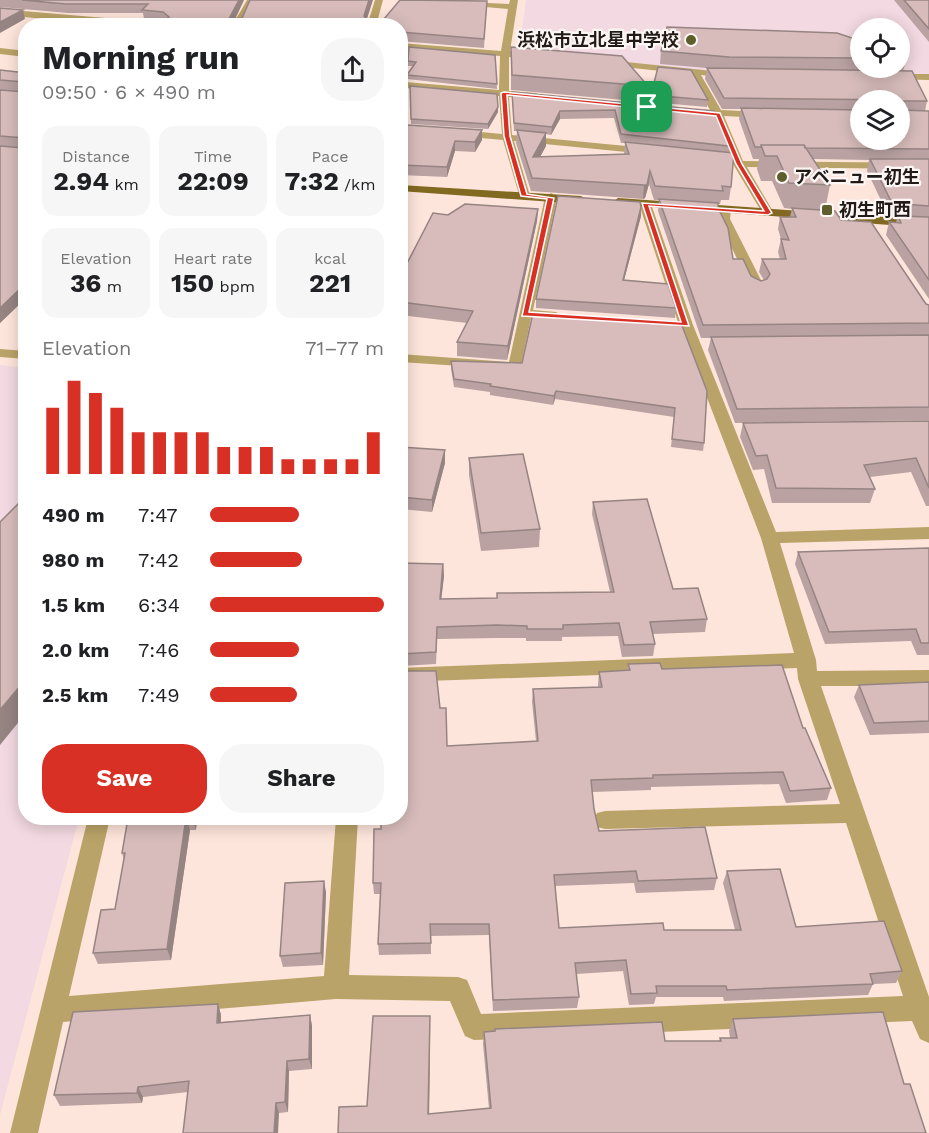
<!DOCTYPE html>
<meta charset="utf-8">
<style>
body{margin:0;font-family:"Work Sans","Noto Sans JP",sans-serif;background:#f6f6f6;color:#202124;height:100vh;display:flex;flex-direction:column;font-size:22px;white-space:nowrap}
*{box-sizing:border-box;margin:0}
p{font-size:20px;color:#757577}
.icon{flex:none;width:33px;height:33px;fill:none;stroke:currentColor;stroke-width:2;stroke-linecap:round;stroke-linejoin:round}
.map{position:relative;flex:1;overflow:hidden}
.panel{position:absolute;left:18px;top:18px;width:390px;height:807px;display:flex;flex-direction:column;background:#fff;border-radius:24px;box-shadow:0 3px 15px #0003}
.panel>*{flex:none}
.tools{position:absolute;left:850px;top:18px;display:grid;gap:12px}
.tools a{display:grid;place-items:center;width:60px;height:60px;border-radius:50%;background:#fff;box-shadow:0 3px 15px #0003;font-size:30px}
.pin{position:absolute;display:grid;place-items:center;width:51px;height:51px;color:#fff;margin:-26px;border-radius:12px;box-shadow:0 3px 9px #0006}
.round{display:grid;place-items:center;flex:none;width:63px;height:63px;border-radius:24px;background:#f6f6f6}
.headline{display:flex;align-items:center;justify-content:space-between;height:102px;padding:0 24px}
h1{font-size:33px;font-weight:700;line-height:45px}
.metrics{display:grid;grid-template-columns:repeat(3,1fr);gap:9px;height:102px;padding:6px 24px}
.metrics div{display:grid;align-content:center;border-radius:15px;background:#f6f6f6;text-align:center}
.metrics b{font-size:26px;font-weight:700}
.metrics small{font-size:16px;font-weight:400}
.metrics p{font-size:16px}
.chart{height:168px;padding:12px 24px}
.chart p{display:flex;justify-content:space-between}
.chart svg{width:100%;height:108px;margin-top:6px;stroke:#d93025;stroke-width:6}
.button{display:flex;gap:12px;margin-top:auto;padding:12px 24px}
.button a{flex:1;height:69px;border-radius:24px;background:#d93025;color:#fff;font-size:24px;font-weight:700;line-height:69px;text-align:center}
.button a+a{background:#f6f6f6;color:#202124}
ul{padding:0 24px;list-style:none;font-size:20px}
li{display:grid;grid-template-columns:96px 72px 1fr;align-items:center;height:45px}
li i{height:15px;border-radius:8px;background:#d93025}
.map>svg:first-child{display:block}
.education{fill:#f3d9e1;fill-rule:evenodd}
.lines{fill:none;stroke-linecap:round;stroke-linejoin:round}
.minor{fill:#baa368;fill-rule:evenodd}
.major{fill:#826921;fill-rule:evenodd}
.wall{fill:#b9a2a1;fill-rule:evenodd}
.shaded-wall{fill:#968483}
.building{fill:#d7bcbb;stroke:#968483;stroke-width:1.5}
.route{fill:#d93025;stroke:#fff;stroke-width:1.5;fill-rule:evenodd}
.poi-dot{fill:#5d5e2c;stroke:#fcf7f5;stroke-width:2}
.labels{text-anchor:middle;stroke-width:4.5;stroke-linejoin:round;paint-order:stroke}
.far-poi-label{font-size:18px;font-weight:bold;fill:#221a16;stroke:#fcf7f5;text-anchor:start}
</style>
<div class="map">
<svg width="929" height="1133" viewBox="0 0 929 1133">
<rect width="100%" height="100%" fill="#fee5db"/>
<path class="education" d="M526,0H929V75L729,73L519,52ZM861,28H900V68H861Z
M0,365L25,368L26,818H79L0,1115Z"/>
<g class="lines">
<path class="minor" d="M247,0H255L241,26H232Z
M375,0H383L376,26H367Z
M425,0L509,4L510,0H518L510,51L535,53L540,56L535,59L509,57V91L536,93L541,96L536,99L509,97L512,135L647,148L652,151L647,154L514,141L530,196L524,199L520,198L503,140L459,136L454,133L459,130L502,134L499,96L405,88L400,93V43L501,51L508,9L429,2ZM407,49L500,56L499,90L405,82Z
M0,9L164,23L168,26H128L0,15Z
M0,48L26,51V57L0,54Z
M607,60L732,73V77L729,78L701,75L721,110L763,112L768,115L763,118L724,116L743,161L929,163V169L747,167L774,213L772,216H764L733,164L714,116L692,115L687,112L692,109L710,110L690,74L604,65L602,63Z
M892,74H929V80L889,79V75Z
M400,126L429,128L434,131L429,134L400,132Z
M551,193L557,197L533,310L556,312L563,316L556,320L531,318L520,370L400,362V354L509,362L545,197Z
M645,200L651,204L693,325L776,532L929,527V539L780,543L816,660L817,671L929,670V686H821L929,997V1043L920,1039L912,1021L474,1040L465,1036L450,1001L336,999L63,1022L38,1133H10L88,818H110L69,996L324,976L336,818H358L349,975L458,977L467,980L481,1014L903,996L846,823L605,829L597,827L594,820L597,813L605,811L840,804L798,679L797,668L400,682V668L794,653L761,538L679,325L639,204Z
M725,206L731,210L730,219L765,288L763,291L758,292L751,288L718,219L719,210Z
M0,349L26,351V359L0,357Z"/>
<path class="major" d="M400,185L581,196L587,200L581,204L400,191Z
M618,198L929,220V228L614,204L612,202Z"/>
</g>
<path class="wall" d="M0,0H244L235,18L367,19H144L143,13H68L0,7Z
M894,0H929V42Z
M487,1L484,48L400,41V26Z
M861,41V68H900V46L907,58L903,71L927,101L925,111H929V299L886,235L889,222H896L898,216L888,215L867,171L869,160L813,159L830,185L825,210L841,220L926,304L929,305V420L735,423L708,350L711,338H701L658,211L659,200H654L649,184L645,198L643,199L531,191L516,143L517,131H514L512,92L714,111L729,146L728,152L731,187L729,200H721L720,204H718V208L733,259L751,276L761,281L764,280L759,272L762,259H780L778,252L781,239L778,229L780,217H790L792,209L784,208L772,181H761L757,169L759,159H753L739,119L741,109H722L705,79L707,68L660,64L661,51ZM861,100H900L861,140ZM614,118L621,143H625L624,154L540,157L546,146V134L551,135L560,119Z
M511,47L648,86L646,102L511,90Z
M495,55L497,89L407,79V75L413,66H408V61Z
M0,70L26,73V298L0,323V90L25,92L0,90Z
M410,86L498,112L488,129L411,124Z
M651,95L708,100L707,107L650,102Z
M482,130V140L475,152L455,151L447,177L400,175V148Z
M538,209L537,221L507,360L457,356V342L467,323L400,315V277L448,215Z
M641,216L624,280L676,308L675,318L536,308V299Z
M681,323L704,443L703,451L671,447L674,417L555,399L553,405L490,395V392L454,387L451,369V361L522,363Z
M929,421V506H926L911,472L870,477L875,489L870,503H772L764,469L753,470L740,437L743,423Z
M400,447L445,450V463L432,512L400,509Z
M469,458L540,529L539,547L481,551L469,475Z
M593,502L673,589L707,619L705,632L653,634L655,644L653,656L622,657L618,636L562,637V641H526V638H497L437,639L436,664L400,666V563L443,564L444,576L441,599L497,598L610,592L592,514Z
M929,548V655H917L911,641L825,644L795,564L798,552Z
M628,664L662,669L803,728L831,788L827,800L786,803L779,784L651,787V790L592,792L594,809L599,831L717,878L714,890L636,893L634,883L555,886L559,928L664,930H735L723,883L727,871L796,927L902,971L896,983L873,984L868,995L724,1001L723,997H656L654,1004L629,1005L623,971L576,974L579,997L577,1008L493,1011L489,935L431,936V954L379,955L378,944L380,894H374L373,883L381,829L440,708L447,746L536,741L532,702L533,689L598,687V684L599,672L627,670Z
M929,682V733L870,735L854,697L859,685Z
M128,818H197L196,830H190L171,960L98,964L93,953L115,909L124,860L122,853Z
M324,881L326,893L323,965L283,967L280,956Z
M218,1004L221,1015V1022L310,1015L312,1026V1069L289,1071L288,1112L279,1113L188,1092L143,1097L142,1103L60,1106L54,1095Z
M733,1019L904,1084L338,1133L367,1106L430,1028L429,1114L489,1109L483,1044L484,1032L665,1041H719L720,1038H730L729,1031Z"/>
<path class="shaded-wall" d="M239,0H244L232,26L229,19Z
M369,0H373L365,25L364,16Z
M23,10L25,19L0,33V22Z
M498,107V112L488,129V124Z
M560,111V119L551,135L552,127Z
M482,130V140L475,152V142Z
M546,133V146L533,170V157Z
M455,141V151L447,177V167Z
M650,171L649,184L645,198L643,199L644,185Z
M641,207V216L622,288L623,280Z
M538,209L537,221L507,360L508,346Z
M26,283V298L0,323V308Z
M556,391L555,399L553,405L554,396Z
M445,450V463L432,512V500Z
M443,564L444,576L440,611V599Z
M26,679V713L0,745V710Z
M186,818L190,830L171,960L167,949Z
M193,818H197L196,830Z
M324,881L326,893L323,965L321,953Z
M218,1004L221,1015L220,1034L217,1023Z
M310,1015L312,1026V1069L309,1059Z
M430,1016V1028L429,1125L428,1114Z
M287,1061L289,1071L288,1112L285,1102Z
M138,1087L143,1097L142,1103L137,1093Z
M276,1103L279,1113L278,1133H274Z"/>
<path class="building" d="M22,0H239L229,19L242,18L250,0H369L364,16L366,19H376V26H129L134,19H166L169,17L163,12L142,10L148,4H66Z
M400,0L487,1L484,39L400,32V26H378Z
M904,0H929V29Z
M0,8L23,10L0,22Z
M667,27L837,33L861,41V58L729,57L661,51Z
M900,46L907,58H900Z
M409,47L495,55L497,84L407,75L416,62L408,61Z
M511,47L622,56L648,86L512,75Z
M658,67L691,70L708,100L651,95Z
M707,68L912,71L927,101H903L901,103V110L929,111V149L805,148L804,145H761V147H755L741,108L861,110V140H900V100L724,98Z
M0,70L26,73V283L0,308V146L23,148L25,146V138L0,136V90L25,92L24,82L0,80Z
M410,86L497,94L498,107L488,124L411,119Z
M512,92L714,111L729,146L621,134L615,110L560,111L552,127L514,123Z
M407,125L482,130L475,142L455,141L447,167L400,165V148Z
M517,130L546,133L533,157L629,154L625,142L734,153L731,187L722,186L723,191L655,186L650,171L647,185H644L532,178Z
M761,145H804L830,185L789,183L777,156H765Z
M870,159H929V206L892,203Z
M558,196L640,202L641,207L623,280L668,284L676,308L536,299Z
M659,199L718,203V208L728,228L733,259H743L751,276L761,281L767,279L770,274L762,259H786L781,239L789,240L780,217H796L792,208L835,211L841,220L871,222L926,304L929,305V323L703,325Z
M465,204L538,209L508,346L457,342L473,311L400,302V277L433,213L448,215Z
M898,216L929,217V280L889,222L901,223Z
M533,313L681,323L707,391L704,443L672,439L675,408L556,391L554,396L490,386L491,384L454,379L451,361L522,363Z
M929,335V407L737,409L711,337Z
M929,421V488L916,458L864,465L875,489L776,488L767,455L756,456L743,423Z
M400,447L445,450L432,500L400,497Z
M523,454L540,529L481,533L469,458Z
M24,498H26V679L0,710V522Z
M647,499L673,589L698,588L707,619L650,622L655,644L624,645L619,623L563,625V629H527V626L497,625L437,627L436,652L400,654V563L443,564L440,599L497,598V593L614,592L593,502Z
M929,548V643H921L916,629L829,632L798,552Z
M660,663L662,669L782,665L803,728H805L831,788L790,791L783,772L653,775V778L591,780L594,809L599,831L705,827L717,878L638,881L636,871L554,875L559,928L663,923L664,930H741L727,871L780,869L796,927L884,921L902,971L870,974L873,984L727,990L726,986H656L657,993L631,994L626,960L575,963L579,997L493,1000L489,924H430L431,943L378,944L381,883H373L374,829H381V818H400V671H436L440,708H446L447,746L538,741L533,689L602,687L599,672L630,670L628,664Z
M929,682V721L874,723L859,685Z
M128,818H193H186L167,949L93,953L101,910L115,909L125,853H122Z
M324,881L321,953L280,956L285,883Z
M218,1004L217,1023L310,1015L309,1059L287,1061L285,1102L276,1103L274,1133H183L189,1081L138,1087L137,1093L54,1095L73,1012Z
M883,1012L904,1084H910L926,1133H338L339,1107L367,1106L373,1016H430L428,1114L491,1108L484,1032L495,1031V1029L662,1022L665,1041H721L720,1038H737L733,1019Z"/>
<path class="route" d="M504,92L720,113L742,164L772,213L768,215L649,206L689,326L522,316L547,199L521,196L504,136L501,93ZM507,95L716,116L736,164L764,211L642,203L681,322L529,312L554,198L527,194L510,136Z"/>
<g class="poi-dot">
<circle cx="691" cy="40" r="6"/>
<circle cx="782" cy="177" r="6"/>
<rect x="821" y="204" width="12" height="12" rx="3"/>
</g>
<g class="labels">
<g class="far-poi-label">
<text x="679" y="46" text-anchor="end">浜松市立北星中学校</text>
<text x="794" y="183">アベニュー初生</text>
<text x="839" y="216">初生町西</text>
</g>
</g>
</svg>
<div class="tools">
<a><svg class="icon" aria-label="locate" viewBox="0 0 24 24"><circle cx="12" cy="12" r="6"/><path d="M12 2v4M12 18v4M2 12h4M18 12h4"/></svg></a>
<a><svg class="icon" aria-label="layers" viewBox="0 0 24 24"><path d="M12 4l9 5-9 5-9-5zM3 14l9 5 9-5"/></svg></a>
</div>
<div class="pin" style="left:647px;top:107px;background:#1e9e55"><svg class="icon" aria-label="arrive" viewBox="0 0 24 24"><path d="M6 21V4h12l-3 4 3 4H6"/></svg></div>
<section class="panel">
<div class="headline"><div><h1>Morning run</h1><p>09:50 · 6 × 490 m</p></div><a class="round"><svg class="icon" aria-label="share" viewBox="0 0 24 24"><path d="M12 15V3M7 8l5-5 5 5M5 13v7h14v-7"/></svg></a></div>
<div class="metrics">
<div><p>Distance</p><b>2.94<small> km</small></b></div>
<div><p>Time</p><b>22:09</b></div>
<div><p>Pace</p><b>7:32<small> /km</small></b></div>
</div>
<div class="metrics">
<div><p>Elevation</p><b>36<small> m</small></b></div>
<div><p>Heart rate</p><b>150<small> bpm</small></b></div>
<div><p>kcal</p><b>221</b></div>
</div>
<div class="chart"><p><span>Elevation</span>71–77 m</p>
<svg viewBox="0 0 160 44" preserveAspectRatio="none"><path d="M5 44V17M15 44V6M25 44V11M35 44V17M45 44V27M55 44V27M65 44V27M75 44V27M85 44V33M95 44V33M105 44V33M115 44V38M125 44V38M135 44V38M145 44V38M155 44V27"/></svg>
</div>
<ul>
<li><b>490 m</b>7:47<i style="width:51%"></i></li>
<li><b>980 m</b>7:42<i style="width:53%"></i></li>
<li><b>1.5 km</b>6:34<i style="width:100%"></i></li>
<li><b>2.0 km</b>7:46<i style="width:51%"></i></li>
<li><b>2.5 km</b>7:49<i style="width:50%"></i></li>
</ul>
<div class="button"><a>Save</a><a>Share</a></div>
</section>
</div>
